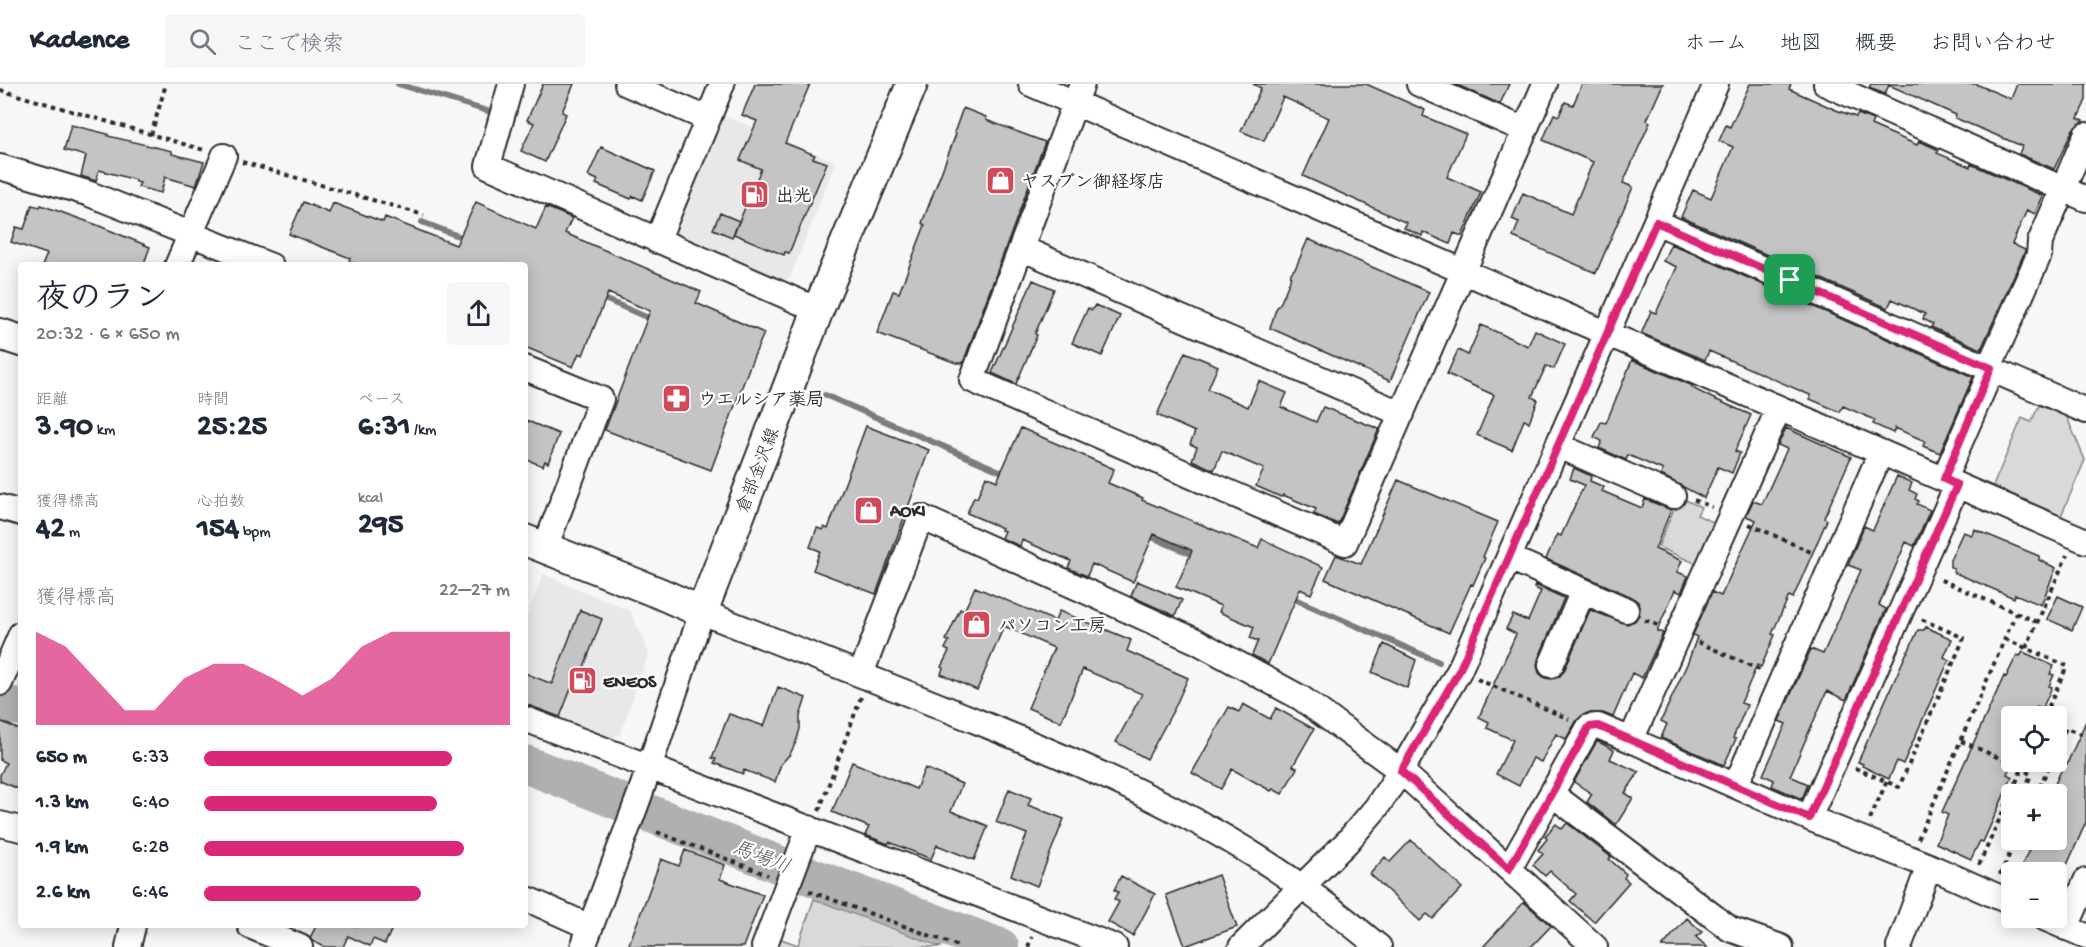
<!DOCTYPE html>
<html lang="ja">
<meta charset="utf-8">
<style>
body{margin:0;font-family:"Gochi Hand","Klee One",sans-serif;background:#f6f6f7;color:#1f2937;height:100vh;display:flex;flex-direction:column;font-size:22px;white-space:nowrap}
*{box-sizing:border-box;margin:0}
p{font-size:20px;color:#747a83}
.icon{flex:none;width:33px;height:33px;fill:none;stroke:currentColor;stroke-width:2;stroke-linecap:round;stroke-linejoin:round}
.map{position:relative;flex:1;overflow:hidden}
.drawer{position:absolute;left:18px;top:178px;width:510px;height:666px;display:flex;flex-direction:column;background:#fff;border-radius:6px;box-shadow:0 3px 15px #0003}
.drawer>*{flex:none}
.tools{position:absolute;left:2001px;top:622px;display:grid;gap:12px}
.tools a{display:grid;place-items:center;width:66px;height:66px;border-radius:6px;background:#fff;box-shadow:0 3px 15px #0003;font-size:30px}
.pin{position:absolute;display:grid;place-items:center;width:51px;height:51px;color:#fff;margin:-26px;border-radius:12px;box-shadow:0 3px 9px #0006}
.round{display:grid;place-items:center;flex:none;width:63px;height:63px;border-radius:6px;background:#f6f6f7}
.summary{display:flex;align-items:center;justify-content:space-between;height:102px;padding:0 18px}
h1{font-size:33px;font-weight:800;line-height:45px}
.figures{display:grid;grid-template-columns:repeat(3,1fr);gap:9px;height:102px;padding:6px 18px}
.figures div{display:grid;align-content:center}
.figures b{font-size:30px;font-weight:800}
.figures small{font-size:16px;font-weight:400}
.figures p{font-size:16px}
.chart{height:168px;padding:12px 18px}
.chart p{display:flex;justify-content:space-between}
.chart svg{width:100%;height:108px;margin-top:6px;fill:#db2777;opacity:.7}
ul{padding:0 18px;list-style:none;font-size:20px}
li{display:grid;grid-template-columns:96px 72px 1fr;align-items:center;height:45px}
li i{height:15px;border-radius:8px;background:#db2777}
header{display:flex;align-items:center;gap:36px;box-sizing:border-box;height:84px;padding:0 30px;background:#fff;border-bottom:2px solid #e0e1e3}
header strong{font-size:28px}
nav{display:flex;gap:33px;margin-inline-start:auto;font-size:21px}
.search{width:420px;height:54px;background:#f6f6f7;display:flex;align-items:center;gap:15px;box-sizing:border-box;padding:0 21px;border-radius:6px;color:#747a83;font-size:22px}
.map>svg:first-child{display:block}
.built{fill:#e8e8e8}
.green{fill:#d9d9d9;stroke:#828282;stroke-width:1.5}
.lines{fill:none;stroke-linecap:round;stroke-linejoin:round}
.stream{stroke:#7b7b7b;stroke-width:6}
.river{stroke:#b0b0b0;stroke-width:38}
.building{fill:#c4c4c4;stroke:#2b2b2b;stroke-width:1.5}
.minor-casing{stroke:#2b2b2b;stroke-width:28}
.major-casing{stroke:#2b2b2b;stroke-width:34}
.path{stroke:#2b2b2b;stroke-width:4;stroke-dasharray:4.5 4.5;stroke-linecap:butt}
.minor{stroke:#fff;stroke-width:24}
.major{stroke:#fff;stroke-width:30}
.route-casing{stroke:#fff;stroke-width:12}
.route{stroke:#db2777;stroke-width:8}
.labels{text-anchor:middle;stroke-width:4.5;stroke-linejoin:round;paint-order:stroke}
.poi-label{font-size:18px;font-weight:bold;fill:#2b2b2b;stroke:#fff;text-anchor:start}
.street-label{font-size:18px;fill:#2b2b2b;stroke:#fff}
.water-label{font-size:20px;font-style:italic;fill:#5a5a5a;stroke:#fff}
</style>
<header>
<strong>Kadence</strong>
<div class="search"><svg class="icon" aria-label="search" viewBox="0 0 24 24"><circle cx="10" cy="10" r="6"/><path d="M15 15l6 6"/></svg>ここで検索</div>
<nav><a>ホーム</a><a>地図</a><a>概要</a><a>お問い合わせ</a></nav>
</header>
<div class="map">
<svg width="2086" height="863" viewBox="0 0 2086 863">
<rect width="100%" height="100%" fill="#f7f7f7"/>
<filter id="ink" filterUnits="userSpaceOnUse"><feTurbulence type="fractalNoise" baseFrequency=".0167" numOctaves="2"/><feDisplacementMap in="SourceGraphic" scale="12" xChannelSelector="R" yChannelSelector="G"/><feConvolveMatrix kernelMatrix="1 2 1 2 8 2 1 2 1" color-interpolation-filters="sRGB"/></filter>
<g filter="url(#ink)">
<path class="built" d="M720,30L836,78L790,194L778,199L678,156L674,144Z
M543,490L630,527L649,569L620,650L608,656L525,625V537Z"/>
<path class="green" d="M2040,320L2066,331L2085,376L2061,432L1993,402L2022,334L2031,338Z
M1679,413L1701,423L1697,431L1715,439L1697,480L1658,463Z
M814,815L942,863H773L776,853L798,861Z"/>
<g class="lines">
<path class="stream" d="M398,0L494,29
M422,138L466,155
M600,213L653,236
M825,311L1009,391
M1147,451L1198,473
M1290,513L1439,578"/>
<path class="river" d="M0,620L21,623
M525,680L780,781L1000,863"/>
</g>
<path class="building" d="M543,0H574L562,28L566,30L545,78L521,67L534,39L527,36Z
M755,0H810L785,59L815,71L813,74L827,79L789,169L785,168L784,171L734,150L761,85L740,76L757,37L742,31Z
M1253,0H1366L1425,26L1423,32L1466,50L1447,93L1481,108L1462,152L1454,149L1450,160L1423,148L1422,152L1404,144L1407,139L1303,92L1329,34L1283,13L1264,57L1241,47L1261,4Z
M1455,0H1509L1500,20Z
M1582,0H1663L1647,36L1650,38L1623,99L1633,103L1596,189L1513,153L1519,138L1512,135L1523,109L1571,130L1593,78L1543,56L1554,30L1559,32L1565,18L1573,21Z
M1750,0H1791L1789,5L1836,26L1856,33L1858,30L1873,36L1871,41L1917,61L1919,57L1939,66L1937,69L1970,83L1971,80L2043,112L2035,130L2027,126L2012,160L2025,166V167L1981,265L1931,243L1933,240L1923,235L1925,230L1892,215L1888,224L1681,133L1693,106L1711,114L1733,63L1719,57L1726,41L1730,43Z
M1871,0H1976L2011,15L2017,0H2086V16L2078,34L2083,36L2082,38L2073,45L2054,85L2019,70L2022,62L1955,34L1956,31L1889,1L1885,10L1869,4Z
M963,24L986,33V36L1045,58L963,279H956L877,249L893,207L899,209L925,141L922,139L956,50L954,49Z
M71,41L108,50V52L172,67V70L204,78L196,102L165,93L161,109L138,103L140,99L136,98V96L99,86L96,97L81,92L86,72L64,66Z
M601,63L655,87L642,116L633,112L631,115L596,100L598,96L588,92Z
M303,118L329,129L333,119L383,138L385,133L456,161L476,118L536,145L546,123L572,134L565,149L701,208L696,219L764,249L749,284L711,386L605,346L650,227L608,209L583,271L579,269L573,283L525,263V182H359L349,177L350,174L289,150Z
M32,121L40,123L41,121L97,141L150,163L143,182H42L47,170L11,158L16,143L24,145Z
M720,129L739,137L732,153L713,145Z
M1308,155L1429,208L1390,297L1270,244L1276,225L1281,218L1290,196L1291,189L1296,183Z
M1671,160L1973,293L1940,369L1923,362L1925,357L1895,344L1893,349L1873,340L1875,336L1843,322L1840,328L1810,315V311L1709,267L1705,276L1643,250L1642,248L1651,227L1656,229L1677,183L1663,177Z
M1033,196L1054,205L1035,250L1037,251L1016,300L992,289Z
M1095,221L1120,232L1102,272L1072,259L1088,224L1092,226Z
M1481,241L1528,262L1535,246L1565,260L1554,285L1546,282L1532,313L1538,316L1529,338L1524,336L1512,366L1477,351L1494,311L1447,290L1458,266L1468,271Z
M1185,268L1218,282L1208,305L1248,323L1259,297L1287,309L1281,323L1316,338L1323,323L1379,345L1338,440L1314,430L1316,425L1283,411L1281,413L1256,402L1264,385L1222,367L1214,386L1192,376L1197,363L1190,360L1195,348L1157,331Z
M1632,276L1693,302L1692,304L1712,314L1751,331L1735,367L1740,369L1732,389L1718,383L1704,414L1661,391L1663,386L1628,371L1626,376L1599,364L1602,357L1594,353L1601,338L1606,339Z
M525,336L559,350L548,379L545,377L543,382L525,375Z
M866,342L929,366L876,510L813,486L820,467L810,463L817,444L823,446L824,443L828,445Z
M1021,344L1114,385L1108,399L1143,414L1142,416L1258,464L1262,455L1323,483L1311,510L1300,505L1268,580L1252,571L1258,557L1250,554L1254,543L1219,528L1221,522L1176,503L1192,467L1191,466L1154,450L1133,498L1092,480L1087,492L1068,484L1071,477L1022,456L1020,462L1001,454L1004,447L1001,446L1002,444L967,429L974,413L977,414L986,392L997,397Z
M1786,344L1851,373L1824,434L1827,436L1793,514L1789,512L1772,550L1775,551L1761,583L1757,581L1741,619L1747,621L1733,654L1736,655L1724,681L1661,654L1667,640L1661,637L1688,578L1697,553L1693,551L1712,508L1721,512L1756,436L1746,432L1753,417L1762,420L1787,365L1778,361Z
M1574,384L1591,392L1590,397L1604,403L1602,407L1642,424L1645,415L1671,426L1655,465L1682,477L1677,488L1688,492L1681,509L1675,506L1657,547L1663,549L1642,594L1632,589L1613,633L1603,629H1587L1577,636L1566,655L1556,650L1541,678L1533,674L1519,702L1496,690L1513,656L1487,644L1489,638L1479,633L1516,550L1506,545L1513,531L1528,537L1541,507L1534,504L1535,501L1564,514L1538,576L1537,582L1539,589L1545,594L1552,595L1559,593L1564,587L1590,526L1627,540L1635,537L1639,531L1640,525L1638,518L1632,513L1546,475L1557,450L1561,452L1584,401L1570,395Z
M1897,392L1912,399L1909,406L1917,410L1915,415L1919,417L1917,420L1930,426L1914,462L1906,458L1879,521L1886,525L1846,616L1827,607L1808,650L1790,692L1808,700L1802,715L1772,702L1774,696L1763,691L1786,640L1779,637L1811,565L1823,570L1861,486L1848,481L1864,442L1873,446Z
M1398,396L1498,438L1483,473L1485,474L1473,501L1471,500L1449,549L1325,495L1336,471L1361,480Z
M1974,445L2039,472V476L2056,484L2041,521L2015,510L2014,514L1953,488L1954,484L1950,483V476L1963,448L1972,451Z
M1137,497L1182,516L1175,532L1131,512Z
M975,503L1055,537L1059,527L1114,549L1131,556L1127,567L1188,594L1175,623L1147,675L1116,658L1142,610L1083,585L1061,638L1028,624L1054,564L1004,542L977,606L941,590L943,584L941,583L949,567L945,565L949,557L946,556L960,525L964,527Z
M2058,512L2082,523L2072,546L2047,535Z
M580,526L602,535L578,599L574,597L560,633L525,620V589L552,600Z
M1926,543L1952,555L1944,573L1949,576L1903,680L1897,677L1889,695L1862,682L1863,680L1858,678L1907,568H1908L1918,546H1924Z
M1384,560L1416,576L1407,604L1372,588Z
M2023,568L2054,582L2050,590L2054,591L2049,602L2052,603L2042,625L2037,622L2032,633H2012V679L2007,690L2012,693L1983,758L1980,757L1971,775L1936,759L1948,731L1942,728L2004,592L2006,593L2017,571L2020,572Z
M778,603L806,614L800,632V645L796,658L790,670L781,680L775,698L744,686L743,690L714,679L716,675L712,674L729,630L764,642Z
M1243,620L1270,635L1276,624L1314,645L1293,682L1297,684L1282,710L1273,705L1271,707L1232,685L1221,705L1192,689L1229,623L1239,628Z
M0,637L20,646L21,644V706L0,697V691L6,679L0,676Z
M2086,637V738L2063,790L2018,789L2034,756H2056V711H2050L2065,678L2067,680Z
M1597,657L1614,666L1610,675L1639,688L1625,709L1633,714L1616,741L1587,718L1592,710L1574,698Z
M852,678L916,705L925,684L962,700L951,727L988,742L974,776L937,761L931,775L889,758L888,760L865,751L869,743L832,728Z
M1009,705L1031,714L1028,721L1064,735L1037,802L1011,791L1027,750L996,738Z
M1567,739L1611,773L1609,775L1626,790L1624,794L1629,798L1594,838L1570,817L1576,810L1550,787L1545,792L1533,781L1543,770L1538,766L1547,755L1545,752L1556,740L1562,745Z
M1411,756L1462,804L1433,835L1427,830L1420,837L1370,790L1385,773L1390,778Z
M685,766L725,781L720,795L763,811L743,863H628L661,775L679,782Z
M1218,791L1237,843L1185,862L1166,811Z
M1121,792L1155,810L1133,852L1108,838L1119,818L1114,815L1118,808L1114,806Z
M1524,818L1551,842L1531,863H1483Z
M1687,834L1702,848L1696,853L1707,863H1662Z
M316,842H393L385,860L373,855L370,862L348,852L343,863H325L312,857L310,854Z"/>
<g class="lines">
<defs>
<path id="minor" d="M511,0L488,82L818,226
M627,0L708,35L722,0
M1031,0L2086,457
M1082,0L972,296L1345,459L1545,0
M1419,0L1525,46
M1826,0L2086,115
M0,83L87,109L271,182
M1656,138L2086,327
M657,157L708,35
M1021,164L1402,330
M177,182L224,72
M525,284L601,315L545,464
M1779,324L1631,656L1809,734L1929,782L2012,819
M1559,362L1673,412
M1944,395L1988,294L1994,272L2039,171L2040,158L2086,51
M0,423L21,429
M1510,474L1626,526
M1551,581L1583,507
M861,590L921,433L1196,557L1301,614L1401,687L1595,863
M0,599L21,550
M525,635L1115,863
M1736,701L1881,368
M1552,710L1730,845L1781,863
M1809,734L1957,401
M0,740L21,745
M1509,785L1589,643L1598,642L1631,656
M525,814L590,843
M2044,834L2086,852
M250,842L300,863
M2066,844L2086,797
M128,863L133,842
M583,863L639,713L702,528C795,565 888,601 981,639C1078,678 1174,720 1262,776C1303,802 1342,832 1379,863
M764,863L809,744
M1241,863L1347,758L1376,724L1401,687L1459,587L1716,0
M1899,863L1929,782"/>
<path id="major" d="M0,250L21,257
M525,456L659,509L702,528L818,226L912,0"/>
</defs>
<use href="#minor" class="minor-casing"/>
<use href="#major" class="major-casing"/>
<path class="path" d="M0,6L204,66
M151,51L166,0
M242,78L424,131
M1694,416L1712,423
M1749,440L1813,469
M2016,529L2037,538
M1645,536L1660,542
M2005,555L2067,582L2044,633
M1698,558L1762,587
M2026,564L2067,471
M1477,595L1569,635
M1961,657L2022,684L2031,691L2025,705L2029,711
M2056,665L2066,644L2086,652
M1855,684L1899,703L1964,554L1921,535
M2036,711L2051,678
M819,727L861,613
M1870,735L1887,697
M657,748L768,791
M1918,755L2016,529L1939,495
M1979,781L2025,678
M2000,791L2016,756
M809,807L961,863
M1028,863L1032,853"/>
<use href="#minor" class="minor"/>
<use href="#major" class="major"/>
</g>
</g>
<g class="lines" filter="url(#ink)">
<defs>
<path id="route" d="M1656,138L1991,284L1944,395L1957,401L1809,734L1631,656L1598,642L1589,643L1509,785L1401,687L1459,587Z"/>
</defs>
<use href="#route" class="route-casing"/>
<use href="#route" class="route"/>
</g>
<defs>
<symbol id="shop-square" viewBox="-11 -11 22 22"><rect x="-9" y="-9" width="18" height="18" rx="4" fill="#d1495b" stroke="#fff"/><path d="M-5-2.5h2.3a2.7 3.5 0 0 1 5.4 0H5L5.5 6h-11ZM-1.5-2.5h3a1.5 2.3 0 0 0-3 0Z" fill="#fff"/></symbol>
<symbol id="fuel-square" viewBox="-11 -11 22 22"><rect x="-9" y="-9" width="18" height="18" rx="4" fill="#d1495b" stroke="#fff"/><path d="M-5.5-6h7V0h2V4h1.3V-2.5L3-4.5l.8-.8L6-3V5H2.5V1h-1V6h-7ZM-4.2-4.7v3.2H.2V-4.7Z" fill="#fff"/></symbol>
<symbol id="pharmacy-square" viewBox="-11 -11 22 22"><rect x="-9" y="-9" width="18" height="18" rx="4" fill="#d1495b" stroke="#fff"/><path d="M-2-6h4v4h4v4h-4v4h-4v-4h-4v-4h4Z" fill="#fff"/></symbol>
</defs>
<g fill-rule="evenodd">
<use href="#shop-square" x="984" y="80" width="33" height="33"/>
<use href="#fuel-square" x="738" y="94" width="33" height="33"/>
<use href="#pharmacy-square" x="660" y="298" width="33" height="33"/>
<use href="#shop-square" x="852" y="410" width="33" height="33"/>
<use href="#shop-square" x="960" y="524" width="33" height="33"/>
<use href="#fuel-square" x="566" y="580" width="33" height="33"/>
</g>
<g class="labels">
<g class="poi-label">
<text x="1021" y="103">ヤスブン御経塚店</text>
<text x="776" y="117">出光</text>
<text x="698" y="321">ウエルシア薬局</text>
<text x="890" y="432">AOKI</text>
<text x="998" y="547">パソコン工房</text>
<text x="603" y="603">ENEOS</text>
</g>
<g class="street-label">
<text transform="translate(757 386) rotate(-69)" y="6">倉部金沢線</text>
</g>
<g class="water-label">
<text transform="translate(762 772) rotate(21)" y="7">馬場川</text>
</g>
</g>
</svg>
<div class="tools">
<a><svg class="icon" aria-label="locate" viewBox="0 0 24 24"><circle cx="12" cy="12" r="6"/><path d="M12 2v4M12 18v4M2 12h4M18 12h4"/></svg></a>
<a>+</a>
<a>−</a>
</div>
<div class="pin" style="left:1790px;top:196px;background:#1e9e55"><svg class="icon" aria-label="arrive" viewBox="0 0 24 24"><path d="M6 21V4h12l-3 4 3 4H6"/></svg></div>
<section class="drawer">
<div class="summary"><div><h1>夜のラン</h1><p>20:32 · 6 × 650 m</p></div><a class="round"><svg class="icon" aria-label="share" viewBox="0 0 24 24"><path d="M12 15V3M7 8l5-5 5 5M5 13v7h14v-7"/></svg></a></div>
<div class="figures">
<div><p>距離</p><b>3.90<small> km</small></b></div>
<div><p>時間</p><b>25:25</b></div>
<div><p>ペース</p><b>6:31<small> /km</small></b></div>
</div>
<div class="figures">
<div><p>獲得標高</p><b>42<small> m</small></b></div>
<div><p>心拍数</p><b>154<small> bpm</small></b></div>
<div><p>kcal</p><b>295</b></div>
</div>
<div class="chart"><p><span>獲得標高</span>22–27 m</p>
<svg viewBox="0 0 160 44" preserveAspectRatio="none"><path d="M0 44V6L10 12L20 25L30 38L40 38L50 25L60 19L70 19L80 25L90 32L100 25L110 12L120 6L130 6L140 6L150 6L160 6V44z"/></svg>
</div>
<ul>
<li><b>650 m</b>6:33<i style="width:81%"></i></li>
<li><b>1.3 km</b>6:40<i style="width:76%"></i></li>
<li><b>1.9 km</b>6:28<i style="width:85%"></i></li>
<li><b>2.6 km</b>6:46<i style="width:71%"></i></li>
</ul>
</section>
</div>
